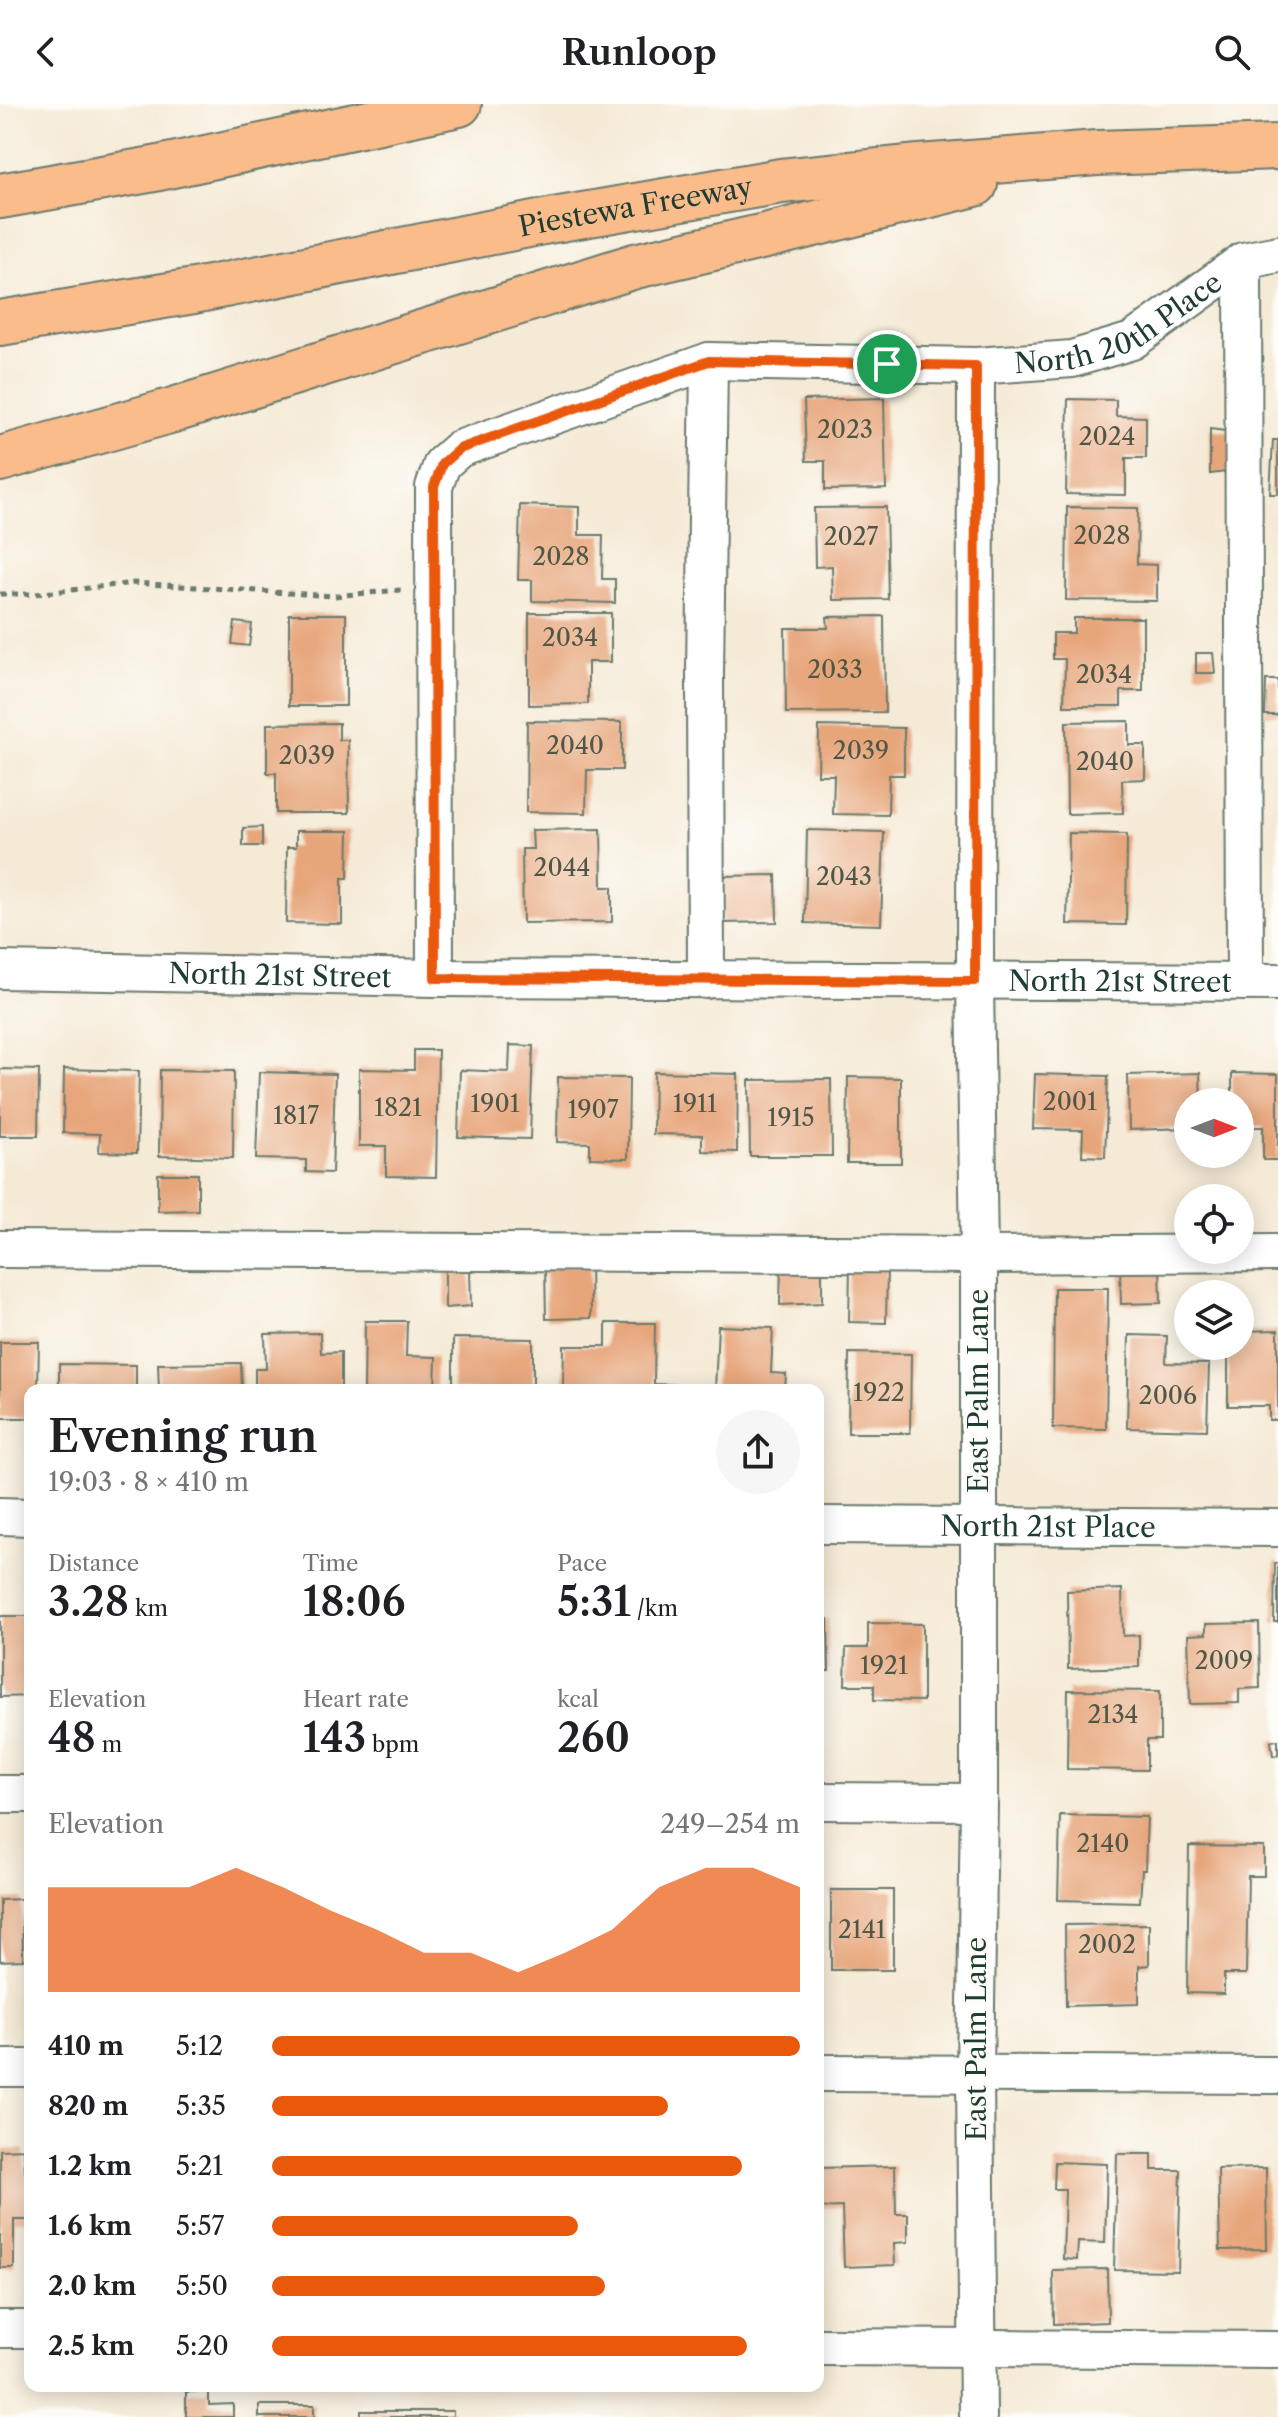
<!DOCTYPE html>
<meta charset="utf-8">
<style>
body{margin:0;font-family:"Libre Caslon Text",serif;background:#f6f6f6;color:#202124;height:100vh;display:flex;flex-direction:column;font-size:30px;white-space:nowrap}
*{box-sizing:border-box;margin:0}
p{font-size:26px;color:#757577}
.icon{flex:none;width:44px;height:44px;fill:none;stroke:currentColor;stroke-width:2;stroke-linecap:round;stroke-linejoin:round}
.map{position:relative;flex:1;overflow:hidden}
.panel{position:absolute;left:24px;top:1280px;width:800px;height:1008px;display:flex;flex-direction:column;background:#fff;border-radius:16px;box-shadow:0 4px 20px #0003}
.panel>*{flex:none}
.needle{width:52px;rotate:90deg}
.fabs{position:absolute;left:1174px;top:984px;display:grid;gap:16px}
.fabs a{display:grid;place-items:center;width:80px;height:80px;border-radius:50%;background:#fff;box-shadow:0 4px 20px #0003;font-size:40px}
.pin{position:absolute;display:grid;place-items:center;width:68px;height:68px;color:#fff;margin:-34px;border:4px solid #fff;border-radius:50%;box-shadow:0 2px 8px #0007}
.round{display:grid;place-items:center;flex:none;width:84px;height:84px;border-radius:42px;background:#f6f6f6}
.overview{display:flex;align-items:center;justify-content:space-between;height:136px;padding:0 24px}
h1{font-size:44px;font-weight:600;line-height:60px}
.metrics{display:grid;grid-template-columns:repeat(3,1fr);gap:12px;height:136px;padding:8px 24px}
.metrics div{display:grid;align-content:center}
.metrics b{font-size:40px;font-weight:600}
.metrics small{font-size:22px;font-weight:400}
.metrics p{font-size:22px}
.chart{height:224px;padding:16px 24px}
.chart p{display:flex;justify-content:space-between}
.chart svg{width:100%;height:144px;margin-top:8px;fill:#ea580c;opacity:.7}
ul{padding:0 24px;list-style:none;font-size:26px}
li{display:grid;grid-template-columns:128px 96px 1fr;align-items:center;height:60px}
li i{height:20px;border-radius:10px;background:#ea580c}
header{display:flex;justify-content:space-between;align-items:center;height:104px;padding:0 24px;background:#fff;font-size:36px;font-weight:600}
.map>svg:first-child{display:block}
.building{fill:#e7a57a}
.lines{fill:none;stroke-linecap:round;stroke-linejoin:round}
.minor-casing{stroke:#6a7a6d;stroke-width:40}
.highway-casing{stroke:#6a7a6d;stroke-width:48}
.path{stroke:#6a7a6d;stroke-width:5;stroke-dasharray:6 6;stroke-linecap:butt}
.minor{stroke:#fff;stroke-width:36}
.highway{stroke:#fabc8b;stroke-width:44}
.route-casing{stroke:#fff;stroke-width:16}
.route{stroke:#ea580c;stroke-width:10}
.labels{text-anchor:middle;stroke-width:7;stroke-linejoin:round;paint-order:stroke}
.number-label{font-size:24px;fill:#515746}
.street-label{font-size:28px;fill:#1f3d34;stroke:#fdfcf7}
</style>
<header><svg class="icon" aria-label="back" viewBox="0 0 24 24"><path d="M15 5l-7 7 7 7"/></svg>Runloop<svg class="icon" aria-label="search" viewBox="0 0 24 24"><circle cx="10" cy="10" r="6"/><path d="M15 15l6 6"/></svg></header>
<div class="map">
<svg width="1278" height="2313" viewBox="0 0 1278 2313">
<rect width="100%" height="100%" fill="#fdfcf7"/>
<filter id="ink" filterUnits="userSpaceOnUse"><feTurbulence type="fractalNoise" baseFrequency=".0125" numOctaves="2"/><feDisplacementMap in="SourceGraphic" scale="16" xChannelSelector="R" yChannelSelector="G"/><feConvolveMatrix kernelMatrix="1 2 1 2 8 2 1 2 1" color-interpolation-filters="sRGB"/></filter>
<filter id="wash" filterUnits="userSpaceOnUse"><feTurbulence type="fractalNoise" baseFrequency=".006" numOctaves="4" result="noise"/><feDisplacementMap in="SourceGraphic" scale="32" xChannelSelector="R" yChannelSelector="G"/><feGaussianBlur stdDeviation="1.8" result="paint"/><feColorMatrix in="noise" values="0 0 0 0 0 0 0 0 0 0 0 0 0 0 0 0 0 1.4 0 .05"/><feComposite in="paint" operator="in"/></filter>
<g filter="url(#wash)">
<rect width="100%" height="100%" fill="#f5ead6"/>
<g id="blocks">
<path class="building" d="M884,294L886,385L825,386V357H806L804,296Z
M1068,295L1116,296V312L1146,313V354H1126V391L1066,390Z
M1210,325L1233,328L1232,367L1210,370Z
M1273,336H1278V390H1270Z
M520,401L579,403V431H603L602,475H615V499L532,497V476H518Z
M886,403L888,495L833,496L832,462L815,463L814,404Z
M1067,403L1138,404L1137,460L1157,461V497L1066,496Z
M529,509H611V558H588V600L529,601Z
M289,510H346V602H289Z
M884,512L885,608L786,609L785,524H828L827,513Z
M1074,514H1143V587H1121V602H1064L1065,555H1053V529H1074Z
M235,518L252,520L249,542L232,540Z
M1196,549H1213L1215,569H1196Z
M1266,576H1278V611H1265Z
M527,617L622,618V666H587L586,709L526,708Z
M1129,617V641H1145V675L1122,676L1123,709L1067,710L1066,618Z
M339,619V636H348L349,709H276V669H267V620Z
M819,622L904,624V671H889L888,711L833,710L834,671H818Z
M262,723V742H243V724Z
M601,725L602,783H612V818L523,819L522,745H533L532,726Z
M807,726L884,728L881,821L805,819Z
M296,727H349L348,774H342V820L286,819L287,743H296Z
M1069,729L1127,730L1126,821L1067,820Z
M776,771L777,818L722,819V772Z
M510,941L533,942L530,1035L458,1033L460,966L509,968Z
M414,946H438L436,1073L386,1072V1042H359V965L414,966Z
M0,965L39,966L38,1032H0Z
M64,965L139,967L137,1049L99,1048L100,1030L63,1029Z
M160,966L234,967L233,1054L159,1052Z
M259,968L335,970L332,1069L306,1068V1056L256,1055Z
M654,968L738,970L737,1048L702,1047V1031L653,1030Z
M1200,969L1201,998H1188V1024L1129,1026L1128,971Z
M1232,969L1278,970V1056H1263V1023H1240V998H1232Z
M1035,970L1108,972L1105,1053L1082,1052L1083,1026L1033,1025Z
M558,973L629,974L628,1055L590,1054V1039L557,1038Z
M848,973L901,974V1059H847Z
M831,975L832,1052H750L749,976Z
M158,1070H198V1106L158,1107Z
M590,1161L591,1214L546,1215L545,1162Z
M781,1161L822,1164V1199L780,1201Z
M1160,1161L1161,1199L1121,1200L1120,1162Z
M850,1162L887,1163L886,1219L849,1218Z
M445,1164H470L471,1202L445,1204Z
M1054,1184H1108L1106,1325L1053,1324Z
M365,1217H407L406,1252L436,1253L435,1286H364Z
M606,1219H655L654,1280L675,1281V1286H563L564,1242H606Z
M718,1222L773,1224L771,1269L786,1270L785,1286H715Z
M1278,1226V1316H1269V1302H1228V1242H1240V1227Z
M320,1229L321,1249L341,1248V1286H255V1265H266L265,1230Z
M1129,1231L1167,1232L1166,1259L1209,1260L1207,1326L1127,1324Z
M453,1234L533,1235V1286H453Z
M0,1238H39L38,1286H30V1314H0Z
M849,1249L911,1250L910,1329H848Z
M241,1259L242,1286H159L158,1260Z
M59,1260L136,1261V1286H59Z
M1275,1459H1278V1518H1274Z
M1122,1485L1123,1532L1139,1531V1563L1068,1565L1067,1487Z
M0,1512H30V1592L0,1593Z
M828,1515L829,1567H818V1516Z
M868,1519L923,1520V1597L874,1596V1581H845L846,1544H868Z
M1259,1519L1260,1584L1239,1585V1599L1190,1600L1188,1531L1206,1530V1520Z
M1068,1586L1160,1587V1636H1147V1666L1067,1665Z
M1278,1636V1651L1273,1652L1271,1637Z
M1060,1711L1147,1713L1145,1766H1142L1140,1798L1058,1796Z
M1189,1742L1264,1743V1772H1248L1246,1870H1224V1890L1187,1889Z
M831,1786H893V1866H831Z
M22,1795L23,1856L0,1857V1796Z
M1149,1820V1861L1139,1862V1900L1066,1902L1065,1821Z
M24,2045L25,2068H30V2116H14V2164H0V2046Z
M1117,2050H1152V2066H1181L1178,2167L1114,2166Z
M1055,2058L1107,2060L1105,2139L1078,2138L1077,2156L1063,2155L1065,2085H1054Z
M895,2062L896,2110H908V2138L894,2139L895,2161L844,2163L842,2103L818,2104V2064Z
M1266,2064L1267,2145L1220,2146L1218,2065Z
M1107,2165L1108,2218L1054,2220L1053,2166Z
M209,2287V2301L233,2300V2313H186V2288Z
M259,2301H314V2313H259Z
M361,2307H453V2313H361Z"/>
</g>
</g>
<g filter="url(#ink)">
<use href="#blocks" fill-opacity="0" stroke="#6a7a6d" stroke-width="2"/>
<g class="lines">
<defs>
<g id="minor">
<path d="M1243,157L1245,878"/>
<path d="M976,262L975,877L979,1151V1698L975,1970L978,2313"/>
<path id="s1" d="M0,866L435,874L1278,878"/>
<path id="s2" d="M435,874L434,383L442,360L459,345L709,257L976,262L1072,255L1132,237L1243,157L1278,150"/>
<path d="M706,876L705,569L709,257"/>
<path d="M0,1145L979,1151L1278,1149"/>
<path d="M0,1412L30,1413"/>
<path id="s3" d="M818,1421L1278,1424"/>
<path d="M0,1690H30"/>
<path d="M818,1697L979,1698"/>
<path d="M0,1964H30"/>
<path d="M818,1969L1278,1971"/>
<path d="M0,2225H30"/>
<path d="M818,2243L1278,2246"/>
</g>
<g id="highway">
<path d="M0,92L154,65L459,0"/>
<path id="s4" d="M0,219L194,187L554,116L781,77L919,63L1097,49L1278,43"/>
<path d="M0,355L177,305L635,162L765,132L975,80"/>
</g>
</defs>
<use href="#minor" class="minor-casing"/>
<use href="#highway" class="highway-casing"/>
<path class="path" d="M0,490H35L134,479L334,492L401,486"/>
<use href="#minor" class="minor"/>
<use href="#highway" class="highway"/>
</g>
</g>
<g class="lines" filter="url(#ink)">
<defs>
<path id="route" d="M709,257L976,262L975,877L435,874L434,383L442,360L459,345Z"/>
</defs>
<use href="#route" class="route-casing"/>
<use href="#route" class="route"/>
</g>
<g class="labels">
<g class="number-label">
<text x="845" y="334">2023</text>
<text x="1107" y="341">2024</text>
<text x="1102" y="440">2028</text>
<text x="851" y="441">2027</text>
<text x="561" y="461">2028</text>
<text x="570" y="542">2034</text>
<text x="835" y="574">2033</text>
<text x="1104" y="579">2034</text>
<text x="575" y="650">2040</text>
<text x="861" y="655">2039</text>
<text x="307" y="660">2039</text>
<text x="1105" y="666">2040</text>
<text x="562" y="772">2044</text>
<text x="844" y="781">2043</text>
<text x="1070" y="1006">2001</text>
<text x="495" y="1008">1901</text>
<text x="695" y="1008">1911</text>
<text x="398" y="1012">1821</text>
<text x="593" y="1014">1907</text>
<text x="296" y="1020">1817</text>
<text x="791" y="1022">1915</text>
<text x="879" y="1297">1922</text>
<text x="1168" y="1300">2006</text>
<text x="1224" y="1565">2009</text>
<text x="884" y="1570">1921</text>
<text x="1113" y="1619">2134</text>
<text x="1103" y="1748">2140</text>
<text x="862" y="1834">2141</text>
<text x="1107" y="1849">2002</text>
</g>
<g class="street-label">
<text dy="10" stroke="none"><textPath href="#s4" startOffset="646">Piestewa Freeway</textPath></text>
<text dy="10" stroke="none"><textPath href="#s2" startOffset="1222">North 20th Place</textPath></text>
<text dy="10" stroke="none"><textPath href="#s1" startOffset="280">North 21st Street</textPath></text>
<text dy="10" stroke="none"><textPath href="#s1" startOffset="1120">North 21st Street</textPath></text>
<text transform="translate(978 1287) rotate(-90)" y="10">East Palm Lane</text>
<text dy="10" stroke="none"><textPath href="#s3" startOffset="230">North 21st Place</textPath></text>
<text transform="translate(976 1935) rotate(-90)" y="10">East Palm Lane</text>
</g>
</g>
</svg>
<div class="fabs">
<a><svg class="needle" viewBox="-14 -14 28 28"><path d="M0-13l5 13h-10z" fill="#e53935"/><path d="M0 13l5-13h-10z" fill="#757577"/></svg></a>
<a><svg class="icon" aria-label="locate" viewBox="0 0 24 24"><circle cx="12" cy="12" r="6"/><path d="M12 2v4M12 18v4M2 12h4M18 12h4"/></svg></a>
<a><svg class="icon" aria-label="layers" viewBox="0 0 24 24"><path d="M12 4l9 5-9 5-9-5zM3 14l9 5 9-5"/></svg></a>
</div>
<div class="pin" style="left:887px;top:260px;background:#1e9e55"><svg class="icon" aria-label="arrive" viewBox="0 0 24 24"><path d="M6 21V4h12l-3 4 3 4H6"/></svg></div>
<section class="panel">
<div class="overview"><div><h1>Evening run</h1><p>19:03 · 8 × 410 m</p></div><a class="round"><svg class="icon" aria-label="share" viewBox="0 0 24 24"><path d="M12 15V3M7 8l5-5 5 5M5 13v7h14v-7"/></svg></a></div>
<div class="metrics">
<div><p>Distance</p><b>3.28<small> km</small></b></div>
<div><p>Time</p><b>18:06</b></div>
<div><p>Pace</p><b>5:31<small> /km</small></b></div>
</div>
<div class="metrics">
<div><p>Elevation</p><b>48<small> m</small></b></div>
<div><p>Heart rate</p><b>143<small> bpm</small></b></div>
<div><p>kcal</p><b>260</b></div>
</div>
<div class="chart"><p><span>Elevation</span>249–254 m</p>
<svg viewBox="0 0 160 44" preserveAspectRatio="none"><path d="M0 44V12L10 12L20 12L30 12L40 6L50 12L60 19L70 25L80 32L90 32L100 38L110 32L120 25L130 12L140 6L150 6L160 12V44z"/></svg>
</div>
<ul>
<li><b>410 m</b>5:12<i style="width:100%"></i></li>
<li><b>820 m</b>5:35<i style="width:75%"></i></li>
<li><b>1.2 km</b>5:21<i style="width:89%"></i></li>
<li><b>1.6 km</b>5:57<i style="width:58%"></i></li>
<li><b>2.0 km</b>5:50<i style="width:63%"></i></li>
<li><b>2.5 km</b>5:20<i style="width:90%"></i></li>
</ul>
</section>
</div>
